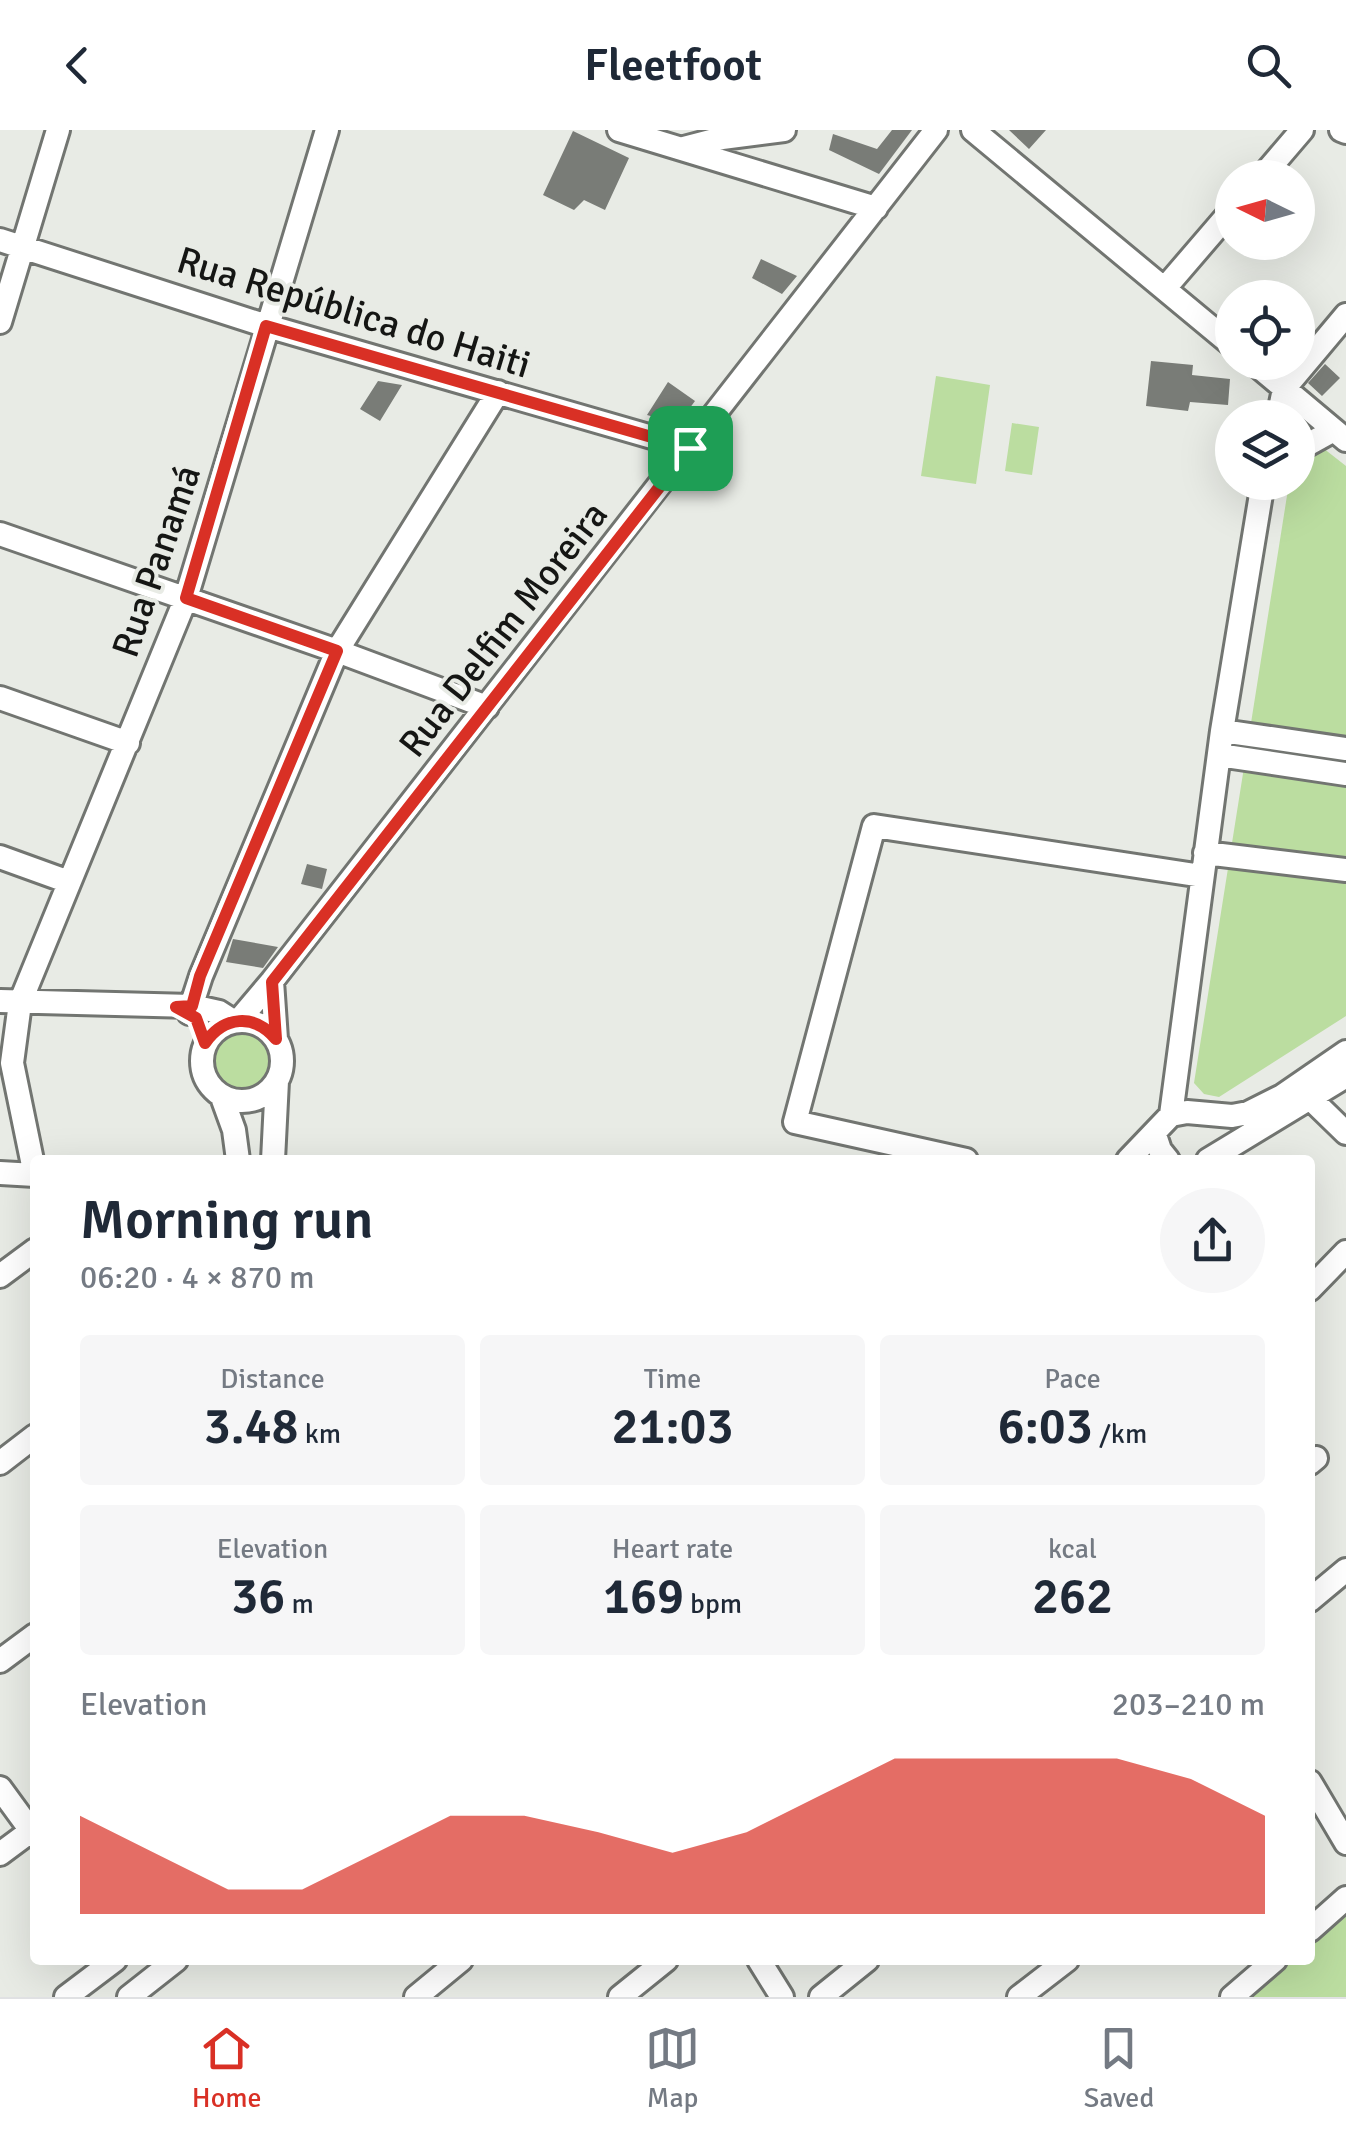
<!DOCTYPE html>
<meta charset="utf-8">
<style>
body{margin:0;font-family:Signika,sans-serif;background:#f6f6f7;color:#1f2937;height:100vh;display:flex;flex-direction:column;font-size:38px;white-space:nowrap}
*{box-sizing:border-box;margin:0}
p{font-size:32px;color:#747a83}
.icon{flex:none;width:55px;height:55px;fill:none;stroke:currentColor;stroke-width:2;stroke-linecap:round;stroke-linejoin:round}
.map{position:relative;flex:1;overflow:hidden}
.sheet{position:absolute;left:30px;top:1025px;width:1285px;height:810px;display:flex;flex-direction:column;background:#fff;border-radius:10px;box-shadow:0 10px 40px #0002}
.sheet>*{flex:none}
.needle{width:65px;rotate:275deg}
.controls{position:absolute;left:1215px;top:30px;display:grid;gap:20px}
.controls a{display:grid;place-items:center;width:100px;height:100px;border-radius:50%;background:#fff;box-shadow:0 10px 40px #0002;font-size:50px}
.pin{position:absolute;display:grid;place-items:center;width:85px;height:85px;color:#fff;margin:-42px;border-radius:20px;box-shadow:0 5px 15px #0006}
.round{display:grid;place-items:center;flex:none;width:105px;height:105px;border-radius:52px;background:#f6f6f7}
.head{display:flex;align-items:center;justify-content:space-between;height:170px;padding:0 50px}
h1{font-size:55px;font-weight:600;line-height:75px}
.figures{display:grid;grid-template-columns:repeat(3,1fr);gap:15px;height:170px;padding:10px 50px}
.figures div{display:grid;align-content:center;border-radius:10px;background:#f6f6f7;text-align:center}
.figures b{font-size:50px;font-weight:600}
.figures small{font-size:28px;font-weight:400}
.figures p{font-size:28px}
.chart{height:280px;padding:20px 50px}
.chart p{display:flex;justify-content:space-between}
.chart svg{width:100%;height:180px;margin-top:10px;fill:#d93025;opacity:.7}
header{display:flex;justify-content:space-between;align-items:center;height:130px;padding:0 50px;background:#fff;font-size:45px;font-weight:600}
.dock{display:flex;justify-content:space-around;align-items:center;height:140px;border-top:2px solid #e0e1e3;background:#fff;font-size:28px;color:#747a83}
.dock a{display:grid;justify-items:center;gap:5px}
.dock .selected{color:#d93025}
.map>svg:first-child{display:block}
.green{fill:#bbdda0}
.building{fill:#797c77}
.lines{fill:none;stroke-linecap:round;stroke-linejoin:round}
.minor-casing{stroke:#727571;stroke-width:28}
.minor{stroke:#fff;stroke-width:22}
.route-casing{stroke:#fff;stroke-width:20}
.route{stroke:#d93025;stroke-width:12}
.labels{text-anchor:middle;stroke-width:8;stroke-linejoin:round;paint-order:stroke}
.street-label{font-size:38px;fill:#151614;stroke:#e8ebe5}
</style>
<header><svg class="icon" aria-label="back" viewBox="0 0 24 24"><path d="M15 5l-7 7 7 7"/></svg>Fleetfoot<svg class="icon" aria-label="search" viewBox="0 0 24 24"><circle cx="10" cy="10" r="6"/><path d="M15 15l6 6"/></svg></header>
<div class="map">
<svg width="1346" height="1867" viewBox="0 0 1346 1867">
<rect width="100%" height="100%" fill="#e8ebe5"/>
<path class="green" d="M936,246L990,255L976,354L921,346Z
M1012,293L1039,297L1032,345L1005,341Z
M1323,318L1346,336V886L1219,967L1204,964L1194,953L1289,353L1298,352V329Z
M208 930a34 34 0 1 1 68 0a34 34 0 1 1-68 0Z
M1346,1780V1867H1247L1290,1830H1310V1812Z"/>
<path class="building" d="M892,0H912L879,44L829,20L833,4L877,19Z
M1009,0H1046L1029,19Z
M573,1L629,28L605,80L584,70L574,80L543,65Z
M761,129L797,146L782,164L752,148Z
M1151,231L1193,235L1192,245L1230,249L1228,275L1190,272L1188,281L1146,276Z
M1325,234L1340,248L1322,266L1308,253Z
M378,251L402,255L380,291L360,279Z
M668,252L695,271L678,294L647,285Z
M307,734L327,739L322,759L301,754Z
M233,809L278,817L263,838L226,832Z"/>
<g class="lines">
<defs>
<path id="minor" d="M619,0L876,78
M973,0L1232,215
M1341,0L1346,2
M684,18L722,8L784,0
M1261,48L1302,0
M0,110L267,196L690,318
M1165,158L1232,80
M0,192L58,0
M1253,232L1346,310
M1278,288L1284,259L1346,185
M1298,320L1334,300
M0,404L337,521L487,577
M0,568L128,613
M1222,601L1346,619
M1219,625L1346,644
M1205,723L1346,740
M0,727L69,752
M272,851L276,909
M0,871L192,876L219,882L233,891
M189,883L201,846L337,521L498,262
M239,890L272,851L936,0
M202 931a40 40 0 1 1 80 0a40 40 0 1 1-80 0Z
M222,967L234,1000L238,1030
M1310,968L1346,1003
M1171,985L1222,601L1263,352
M1155,1005L1160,1020L1168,1030
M273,1030L277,951
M966,1030L795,992L874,696L1202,746
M1128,1030L1171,985L1187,982L1232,986L1248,983L1282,966L1346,922
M1208,1030L1346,946
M0,1043L35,1045
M35,1045L12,933L20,873L186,468L327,0
M0,1146L35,1120
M1310,1159L1346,1122
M0,1333L35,1306
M1310,1333L1316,1328
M1310,1470L1346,1440
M0,1531L35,1505
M1310,1652L1346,1713
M0,1658L35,1706
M0,1724L35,1698
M1310,1800L1346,1768
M759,1830L782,1867
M66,1867L115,1830
M129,1867L176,1830
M416,1867L461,1830
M620,1867L666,1830
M821,1867L867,1830
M1019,1867L1067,1830
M1232,1867L1275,1830"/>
</defs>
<use href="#minor" class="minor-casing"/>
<use href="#minor" class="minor"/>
</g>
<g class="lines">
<defs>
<path id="route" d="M266,196L690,318L272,852L276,909C254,883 224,886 205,913L196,888L176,877L192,876L200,846L337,521L186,468Z"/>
</defs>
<use href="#route" class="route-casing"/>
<use href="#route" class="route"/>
</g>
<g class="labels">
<g class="street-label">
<text transform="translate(354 182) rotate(17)" y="13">Rua República do Haiti</text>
<text transform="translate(156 431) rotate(-71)" y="13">Rua Panamá</text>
<text transform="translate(503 499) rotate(-52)" y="13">Rua Delfim Moreira</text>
</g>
</g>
</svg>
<div class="controls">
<a><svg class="needle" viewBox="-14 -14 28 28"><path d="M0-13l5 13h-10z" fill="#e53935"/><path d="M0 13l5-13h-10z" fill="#747a83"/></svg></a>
<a><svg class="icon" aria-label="locate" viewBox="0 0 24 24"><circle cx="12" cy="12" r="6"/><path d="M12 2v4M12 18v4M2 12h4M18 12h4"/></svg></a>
<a><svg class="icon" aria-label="layers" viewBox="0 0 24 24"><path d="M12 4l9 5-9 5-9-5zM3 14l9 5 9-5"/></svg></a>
</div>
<div class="pin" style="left:690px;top:318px;background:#1e9e55"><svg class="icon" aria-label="arrive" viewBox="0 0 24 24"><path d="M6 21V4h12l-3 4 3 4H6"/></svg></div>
<section class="sheet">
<div class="head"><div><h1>Morning run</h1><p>06:20 · 4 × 870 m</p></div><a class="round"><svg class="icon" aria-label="share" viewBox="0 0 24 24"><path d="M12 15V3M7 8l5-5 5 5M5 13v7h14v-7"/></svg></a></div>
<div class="figures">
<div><p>Distance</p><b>3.48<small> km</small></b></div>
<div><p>Time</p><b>21:03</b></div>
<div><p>Pace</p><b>6:03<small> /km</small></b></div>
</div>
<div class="figures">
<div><p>Elevation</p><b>36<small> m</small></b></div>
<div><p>Heart rate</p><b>169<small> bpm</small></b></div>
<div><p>kcal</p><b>262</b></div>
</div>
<div class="chart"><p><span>Elevation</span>203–210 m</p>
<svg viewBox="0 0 160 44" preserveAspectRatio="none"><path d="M0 44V20L10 29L20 38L30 38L40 29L50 20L60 20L70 24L80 29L90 24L100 15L110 6L120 6L130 6L140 6L150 11L160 20V44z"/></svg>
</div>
</section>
</div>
<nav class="dock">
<a class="selected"><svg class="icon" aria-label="home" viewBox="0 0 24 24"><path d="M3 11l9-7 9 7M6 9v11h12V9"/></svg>Home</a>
<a><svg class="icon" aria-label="map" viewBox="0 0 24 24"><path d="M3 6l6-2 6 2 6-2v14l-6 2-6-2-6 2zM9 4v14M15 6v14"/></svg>Map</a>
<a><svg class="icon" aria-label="saved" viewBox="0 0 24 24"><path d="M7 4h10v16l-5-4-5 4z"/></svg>Saved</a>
</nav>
